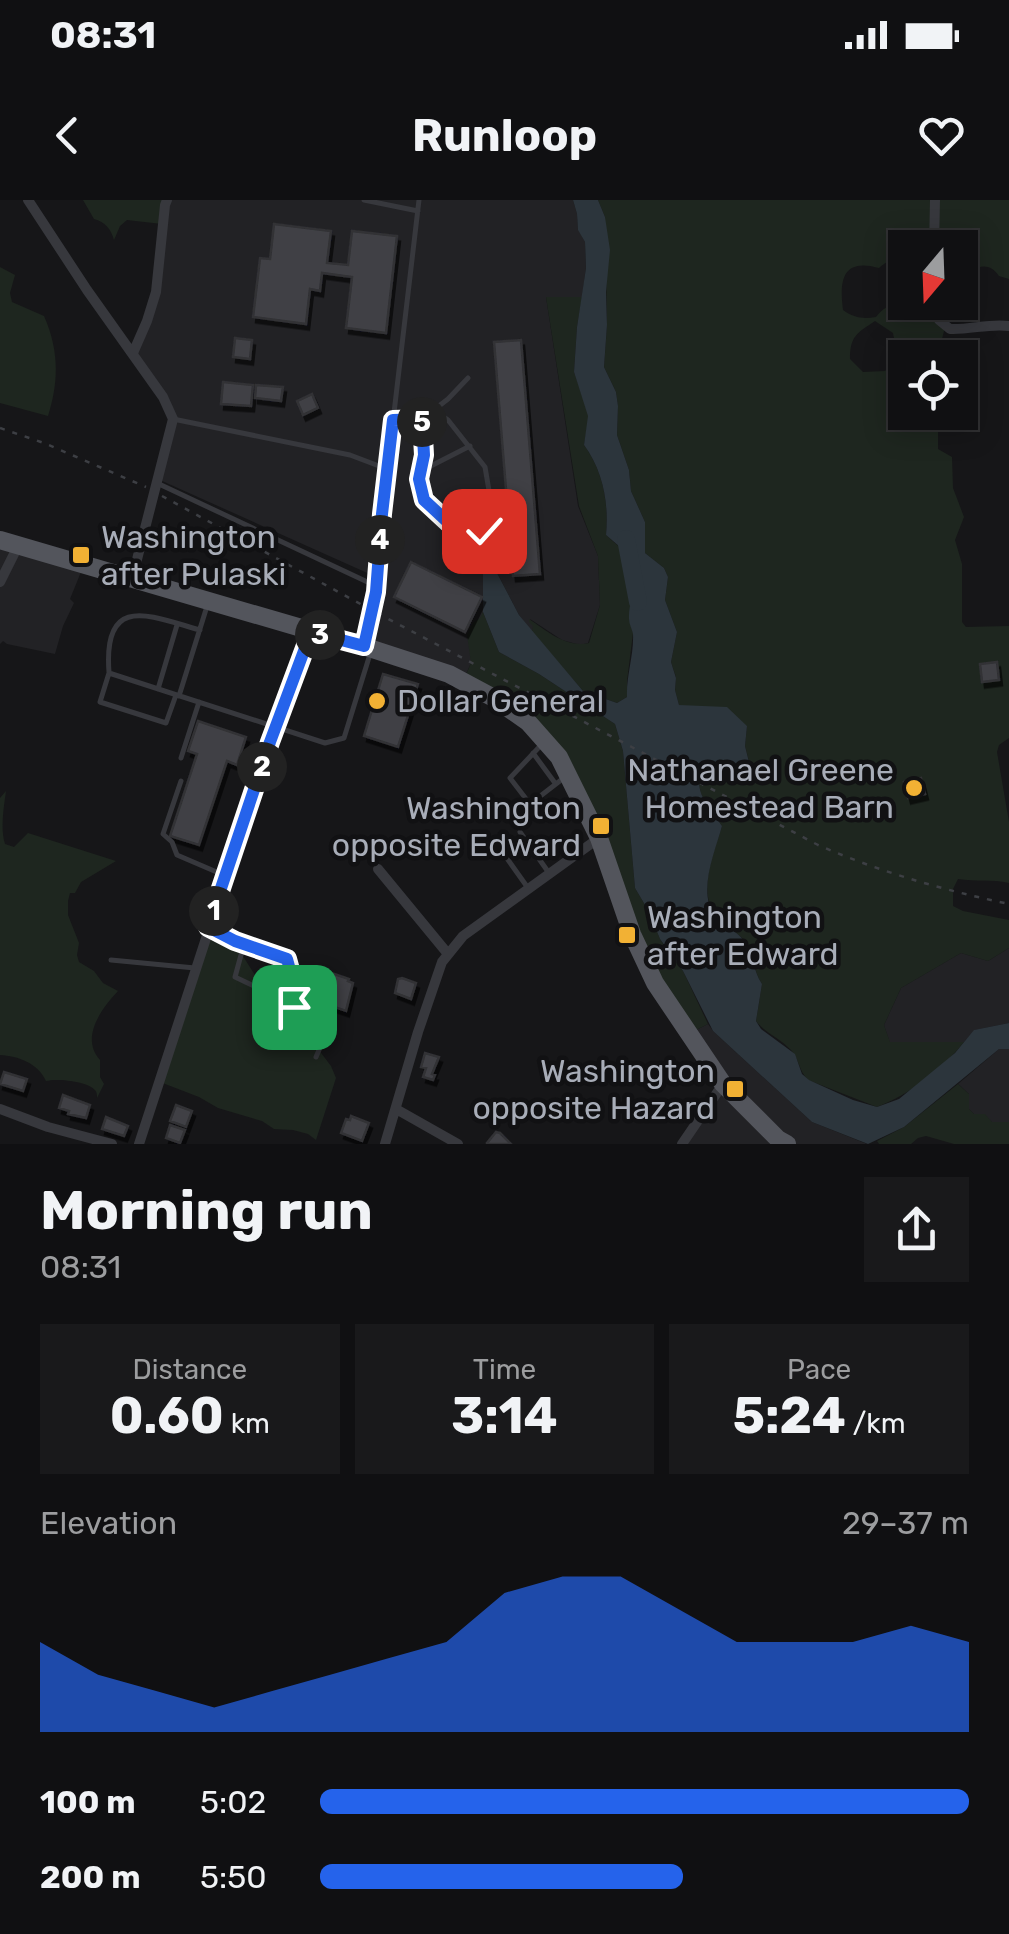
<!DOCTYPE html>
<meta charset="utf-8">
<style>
body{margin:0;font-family:Rubik,sans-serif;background:#19191b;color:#f1f3f6;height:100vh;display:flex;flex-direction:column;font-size:38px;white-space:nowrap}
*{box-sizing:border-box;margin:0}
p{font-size:32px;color:#9c9d9f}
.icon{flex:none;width:55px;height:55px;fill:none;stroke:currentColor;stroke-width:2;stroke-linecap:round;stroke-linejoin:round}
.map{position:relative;height:944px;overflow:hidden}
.sheet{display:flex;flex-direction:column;background:#101012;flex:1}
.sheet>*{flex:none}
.needle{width:65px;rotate:199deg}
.fabs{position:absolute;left:888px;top:30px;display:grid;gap:20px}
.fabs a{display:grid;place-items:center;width:90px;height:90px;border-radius:0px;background:#101012;box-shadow:0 5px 25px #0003,0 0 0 2px #303032;font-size:50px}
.pin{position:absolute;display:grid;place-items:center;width:85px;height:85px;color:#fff;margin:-42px;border-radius:20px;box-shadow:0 5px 15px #0006}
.km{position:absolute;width:50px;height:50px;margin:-25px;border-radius:50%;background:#222;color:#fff;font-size:28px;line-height:50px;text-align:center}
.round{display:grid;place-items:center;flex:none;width:105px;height:105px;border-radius:0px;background:#19191b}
.overview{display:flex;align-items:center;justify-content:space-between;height:170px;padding:0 40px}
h1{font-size:55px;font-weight:700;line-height:75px}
.figures{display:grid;grid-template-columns:repeat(3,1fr);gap:15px;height:170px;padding:10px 40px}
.figures div{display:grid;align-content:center;border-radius:0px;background:#19191b;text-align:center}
.figures b{font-size:50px;font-weight:700}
.figures small{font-size:28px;font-weight:400}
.figures p{font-size:28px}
.chart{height:280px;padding:20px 40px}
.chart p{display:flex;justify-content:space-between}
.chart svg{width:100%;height:180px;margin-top:10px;fill:#2563eb;opacity:.7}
ul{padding:0 40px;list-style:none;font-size:32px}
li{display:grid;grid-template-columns:160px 120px 1fr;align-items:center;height:75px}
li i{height:25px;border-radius:12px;background:#2563eb}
.status{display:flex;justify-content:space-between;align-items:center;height:70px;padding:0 50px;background:#101012;direction:ltr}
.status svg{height:28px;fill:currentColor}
header{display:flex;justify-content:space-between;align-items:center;height:130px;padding:0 40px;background:#101012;font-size:45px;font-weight:700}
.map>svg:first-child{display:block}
.built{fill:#222225}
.green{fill:#1e261f;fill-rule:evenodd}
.water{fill:#2c353c}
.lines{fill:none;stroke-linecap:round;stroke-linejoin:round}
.river{stroke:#2c353c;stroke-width:18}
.building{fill:#404145;stroke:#303034;stroke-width:2.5;filter:url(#shadow)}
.path{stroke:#3d3f44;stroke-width:2.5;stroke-dasharray:5 8;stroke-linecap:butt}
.service{stroke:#37383d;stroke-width:5}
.minor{stroke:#37383d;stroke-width:10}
.primary{stroke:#53555c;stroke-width:18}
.route-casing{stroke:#fff;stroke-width:20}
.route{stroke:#2563eb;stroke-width:12}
.poi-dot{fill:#f2b134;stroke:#111113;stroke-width:4}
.labels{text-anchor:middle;stroke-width:9;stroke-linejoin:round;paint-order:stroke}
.poi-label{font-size:32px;fill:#a8adb8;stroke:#111113;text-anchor:start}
</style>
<div class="status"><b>08:31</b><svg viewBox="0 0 49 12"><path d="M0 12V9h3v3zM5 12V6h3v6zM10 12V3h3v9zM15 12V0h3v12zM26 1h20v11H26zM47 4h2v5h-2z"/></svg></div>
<header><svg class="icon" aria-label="back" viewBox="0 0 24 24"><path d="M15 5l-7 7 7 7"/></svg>Runloop<svg class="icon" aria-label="heart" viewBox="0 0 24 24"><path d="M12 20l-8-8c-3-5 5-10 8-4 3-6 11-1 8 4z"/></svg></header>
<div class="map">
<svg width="1009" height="944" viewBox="0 0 1009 944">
<defs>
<filter id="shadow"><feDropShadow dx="3" dy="5.5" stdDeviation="0" flood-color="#0009"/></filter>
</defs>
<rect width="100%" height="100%" fill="#161618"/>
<path class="built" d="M167,0H573L577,14L578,29L585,42L586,68L582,97H546L578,306L598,356L600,405L588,443L580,445L562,440L530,419L534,427L532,432L519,415L497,373L483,369V412L471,463L463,481L364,446L376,379L374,376L160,280L172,217L134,156L147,121Z
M0,341L83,367L70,399L74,403L63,426L55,454L7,444L3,441L0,444Z
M1009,748V823L975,830L964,842L890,843L884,825L901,788L961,753L988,761Z
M708,824L713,831L812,922L867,944H682L722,886L694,831Z
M999,849H1009V922H992L974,914L969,909V894L958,884Z"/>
<path class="green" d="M83,0H167L162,24L127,20L120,26L114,40C111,29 105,22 94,19Z
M598,0H1009V79L999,76C988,59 974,68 960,77V48H905V61C894,58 887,61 879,68C843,58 839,79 843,110C854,118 863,119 876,117C884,106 894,104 904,96L905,102L933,103L945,127L938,155L927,157L905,158V212L938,213V249L952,257L953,288L964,317L955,340L962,364V422L966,427L1009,426V538L999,545L997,552L1009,622V683C992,679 976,682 958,679L953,689V706L963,711L1009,720V748L988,761L961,753L901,788L884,825L890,842H964C943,869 909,895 877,907L808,880C799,871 799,859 791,850C780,838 765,833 756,821L762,784C753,771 754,753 744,740C737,732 726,727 719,719C695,695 714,653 722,626C710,608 689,588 705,567L749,561L745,546L747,526L679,505L675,490L676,477L671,462L677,432L665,400L668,377L664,368L645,353V322L631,291L629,270L617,235L618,206L616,192L604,167L607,125L605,17ZM875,121L893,133L898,158L885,171L863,172L850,159C850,136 857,133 875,121Z
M0,67L15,75L10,93L12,102L44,116C59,150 59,181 48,216L0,203Z
M546,97H582L577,127L574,172L589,216L584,245C603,271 609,303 606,335L625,352L633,364L634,374L633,395L629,418L633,433L627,481V497L617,503L583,491L532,432L533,426L529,422V419C547,431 566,448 589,443L600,405L598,356L579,306Z
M483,412L499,452L539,474L615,524L623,551L635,688L648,710L660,739L683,771L708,824L694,831L661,793L599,641L545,541L463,482L471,463L467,435L474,422L480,418Z
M6,591C4,606 0,629 5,644L14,647L28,633L116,661L81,682L75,693H70L68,701V715L79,743L77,755L79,762L94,771L103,783L118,791C101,809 80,838 100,860V877L104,884L97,898C97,895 97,892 95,890C88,881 56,878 46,881C38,863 18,856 0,855V598Z
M209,729L241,753L267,794L303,829L331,866L336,878L316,940L308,934L293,930L274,929L262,921L218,908L199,897L160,882Z
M958,884L969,894V909L974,914H985L992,922H1009V944H954L926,936L918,938L911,944H879L877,941L904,927Z"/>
<path class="water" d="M573,0H598L605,17L610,50L606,92L607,125L604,167L616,192L618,206L617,235L629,270L631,291L645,322V353L664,368L668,377L665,400L677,432L671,462L676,478L675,490L679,505L727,507L747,526L745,546L749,562L747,567H705C689,588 710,608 722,626C715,652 697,692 715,716C723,726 738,731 745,742C754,755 753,771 762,784L756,821L761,829L795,854L802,874L809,880L853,900L877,907L899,899L955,853L974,830L1009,823V849H999L904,927L868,944L812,922L713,831L683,771L660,739L648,710L635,688L623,551L615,524L539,474L499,452L483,412V369L491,366L497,373L519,415L583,491L617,503L627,497C626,476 634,455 633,434C632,429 629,424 629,419C628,401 640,382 632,364C628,352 615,343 606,335C609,303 603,271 584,245L588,216L574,172L577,127L586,68L585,42L578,30L577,14Z"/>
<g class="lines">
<path class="river" d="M626,339L638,402"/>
</g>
<path class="building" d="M274,24L331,31L327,63L348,65L352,31L397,36L386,133L346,128L352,77L344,76L322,73L320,91L310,89L306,124L253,117L260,58L270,59Z
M235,138L252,140L250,159L233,157Z
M521,140L540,374L513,376L494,142Z
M223,182L253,185L251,206L221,204Z
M256,185L283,187L281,201L255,198Z
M312,194L318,208L303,215L297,201Z
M411,362L482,397L465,432L394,397Z
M997,462L999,480L982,482L980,464Z
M383,474L418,484L398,547L364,536Z
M198,521L246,537L237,565L227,561L199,645L170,636L197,554L188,551Z
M921,578L925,594L908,598L904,582Z
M305,769L319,772L320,769L349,779L348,781L353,783L346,811L302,796L308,780L302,778Z
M402,778L416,783L411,799L395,793L398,779Z
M425,853L439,857L432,874L435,875L433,880L423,877L426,868L421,867Z
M4,872L27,879L23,891L0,884Z
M63,895L90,905L86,918L68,914L69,911L59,908Z
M176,905L192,911L186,927L170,921Z
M351,916L369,923L362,941L341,933L346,919L350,920Z
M106,917L128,926L124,936L102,929Z
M170,925L185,930L180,943L166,938Z
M496,932L500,933L511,944H488L487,943Z"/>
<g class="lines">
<path class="path" d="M0,228L44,243L146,287
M162,296L366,407
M377,413L818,645C880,672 943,690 1009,704"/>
<path class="service" d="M364,0L418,11
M173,219L350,255L387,269
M422,219L424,255L419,279L424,301L453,326L484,331L494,320L485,267L448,220L434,210
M393,220L422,219L448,199L468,178
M421,271L470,246
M159,284L376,386
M364,443L376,392L382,315L419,0
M109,472C103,393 150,416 200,430
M158,489L177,425
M176,495L166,523L100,502L109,473L325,543L344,538L371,451
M179,496L208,403
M543,543L510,578L530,604L565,577
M533,553L555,583
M181,558L199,502
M181,581L163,634L172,642L177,655L226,676
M512,618L530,604
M520,632L549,673
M475,649L483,644L490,643L506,657L528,688
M211,728L235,741L287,759L290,770L285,789L294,807L325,836L316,857
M244,744L235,777L271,794L288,795
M111,760L195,768"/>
<path class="minor" d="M28,0L87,90L163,197L173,219L132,379
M934,48L935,0
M935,102L939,120L950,129C970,130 990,123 1009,126
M133,153L147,121L156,92L165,5L167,0
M0,382L18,346
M378,669L448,754
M0,909L48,927L112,944
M396,909L458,944
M139,944L270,542L311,432
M385,944L418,832L442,762L463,736L599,638
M682,944L723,884"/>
<path class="primary" d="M0,340L363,446L449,474L492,497L528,522L559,557L599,638L632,734L655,783L723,884L778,939L787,944"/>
</g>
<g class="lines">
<defs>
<path id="route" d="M294,807L285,790L290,770L287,759L235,741L208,727L270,542L311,432L364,446L376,392L382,314L393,220L422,219L424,255L419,279L424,300L452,326L484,331"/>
</defs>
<use href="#route" class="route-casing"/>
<use href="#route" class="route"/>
</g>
<g class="poi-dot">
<rect x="71" y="345" width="20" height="20" rx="5"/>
<circle cx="377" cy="501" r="10"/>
<circle cx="914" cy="588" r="10"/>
<rect x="591" y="616" width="20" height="20" rx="5"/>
<rect x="617" y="725" width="20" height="20" rx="5"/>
<rect x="725" y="879" width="20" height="20" rx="5"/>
</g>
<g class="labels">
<g class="poi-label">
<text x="101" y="348">Washington<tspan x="101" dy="37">after Pulaski</tspan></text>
<text x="397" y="512">Dollar General</text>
<text x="894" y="581" text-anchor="end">Nathanael Greene<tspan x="894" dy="37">Homestead Barn</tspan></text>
<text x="581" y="619" text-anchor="end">Washington<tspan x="581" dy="37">opposite Edward</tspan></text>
<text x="647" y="728">Washington<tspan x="647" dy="37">after Edward</tspan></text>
<text x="715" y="882" text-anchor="end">Washington<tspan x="715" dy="37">opposite Hazard</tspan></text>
</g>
</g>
</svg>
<div class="fabs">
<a><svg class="needle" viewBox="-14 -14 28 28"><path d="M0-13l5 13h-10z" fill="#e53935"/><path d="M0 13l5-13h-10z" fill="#9c9d9f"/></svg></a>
<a><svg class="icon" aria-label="locate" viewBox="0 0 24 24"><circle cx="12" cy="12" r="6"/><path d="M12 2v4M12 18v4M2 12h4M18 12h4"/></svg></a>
</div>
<div class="pin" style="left:294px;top:807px;background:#1e9e55"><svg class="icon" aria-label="arrive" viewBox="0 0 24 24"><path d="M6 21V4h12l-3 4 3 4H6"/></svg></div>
<div class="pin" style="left:484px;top:331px;background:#d93025"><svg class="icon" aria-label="check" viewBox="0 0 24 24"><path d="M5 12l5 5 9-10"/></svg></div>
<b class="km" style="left:214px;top:711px">1</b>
<b class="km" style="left:262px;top:567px">2</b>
<b class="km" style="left:320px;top:435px">3</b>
<b class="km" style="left:380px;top:340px">4</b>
<b class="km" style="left:422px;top:222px">5</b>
</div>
<section class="sheet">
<div class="overview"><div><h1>Morning run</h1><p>08:31</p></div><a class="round"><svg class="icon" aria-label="share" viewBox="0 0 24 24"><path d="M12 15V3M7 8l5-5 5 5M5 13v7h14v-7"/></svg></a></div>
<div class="figures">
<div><p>Distance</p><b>0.60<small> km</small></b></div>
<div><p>Time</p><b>3:14</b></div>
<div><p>Pace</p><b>5:24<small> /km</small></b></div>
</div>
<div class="chart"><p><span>Elevation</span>29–37 m</p>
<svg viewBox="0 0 160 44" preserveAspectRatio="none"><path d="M0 44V22L10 30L20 34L30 38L40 34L50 30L60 26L70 22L80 10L90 6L100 6L110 14L120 22L130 22L140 22L150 18L160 22V44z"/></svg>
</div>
<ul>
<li><b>100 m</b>5:02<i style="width:100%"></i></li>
<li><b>200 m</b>5:50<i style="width:56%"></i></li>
</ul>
</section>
